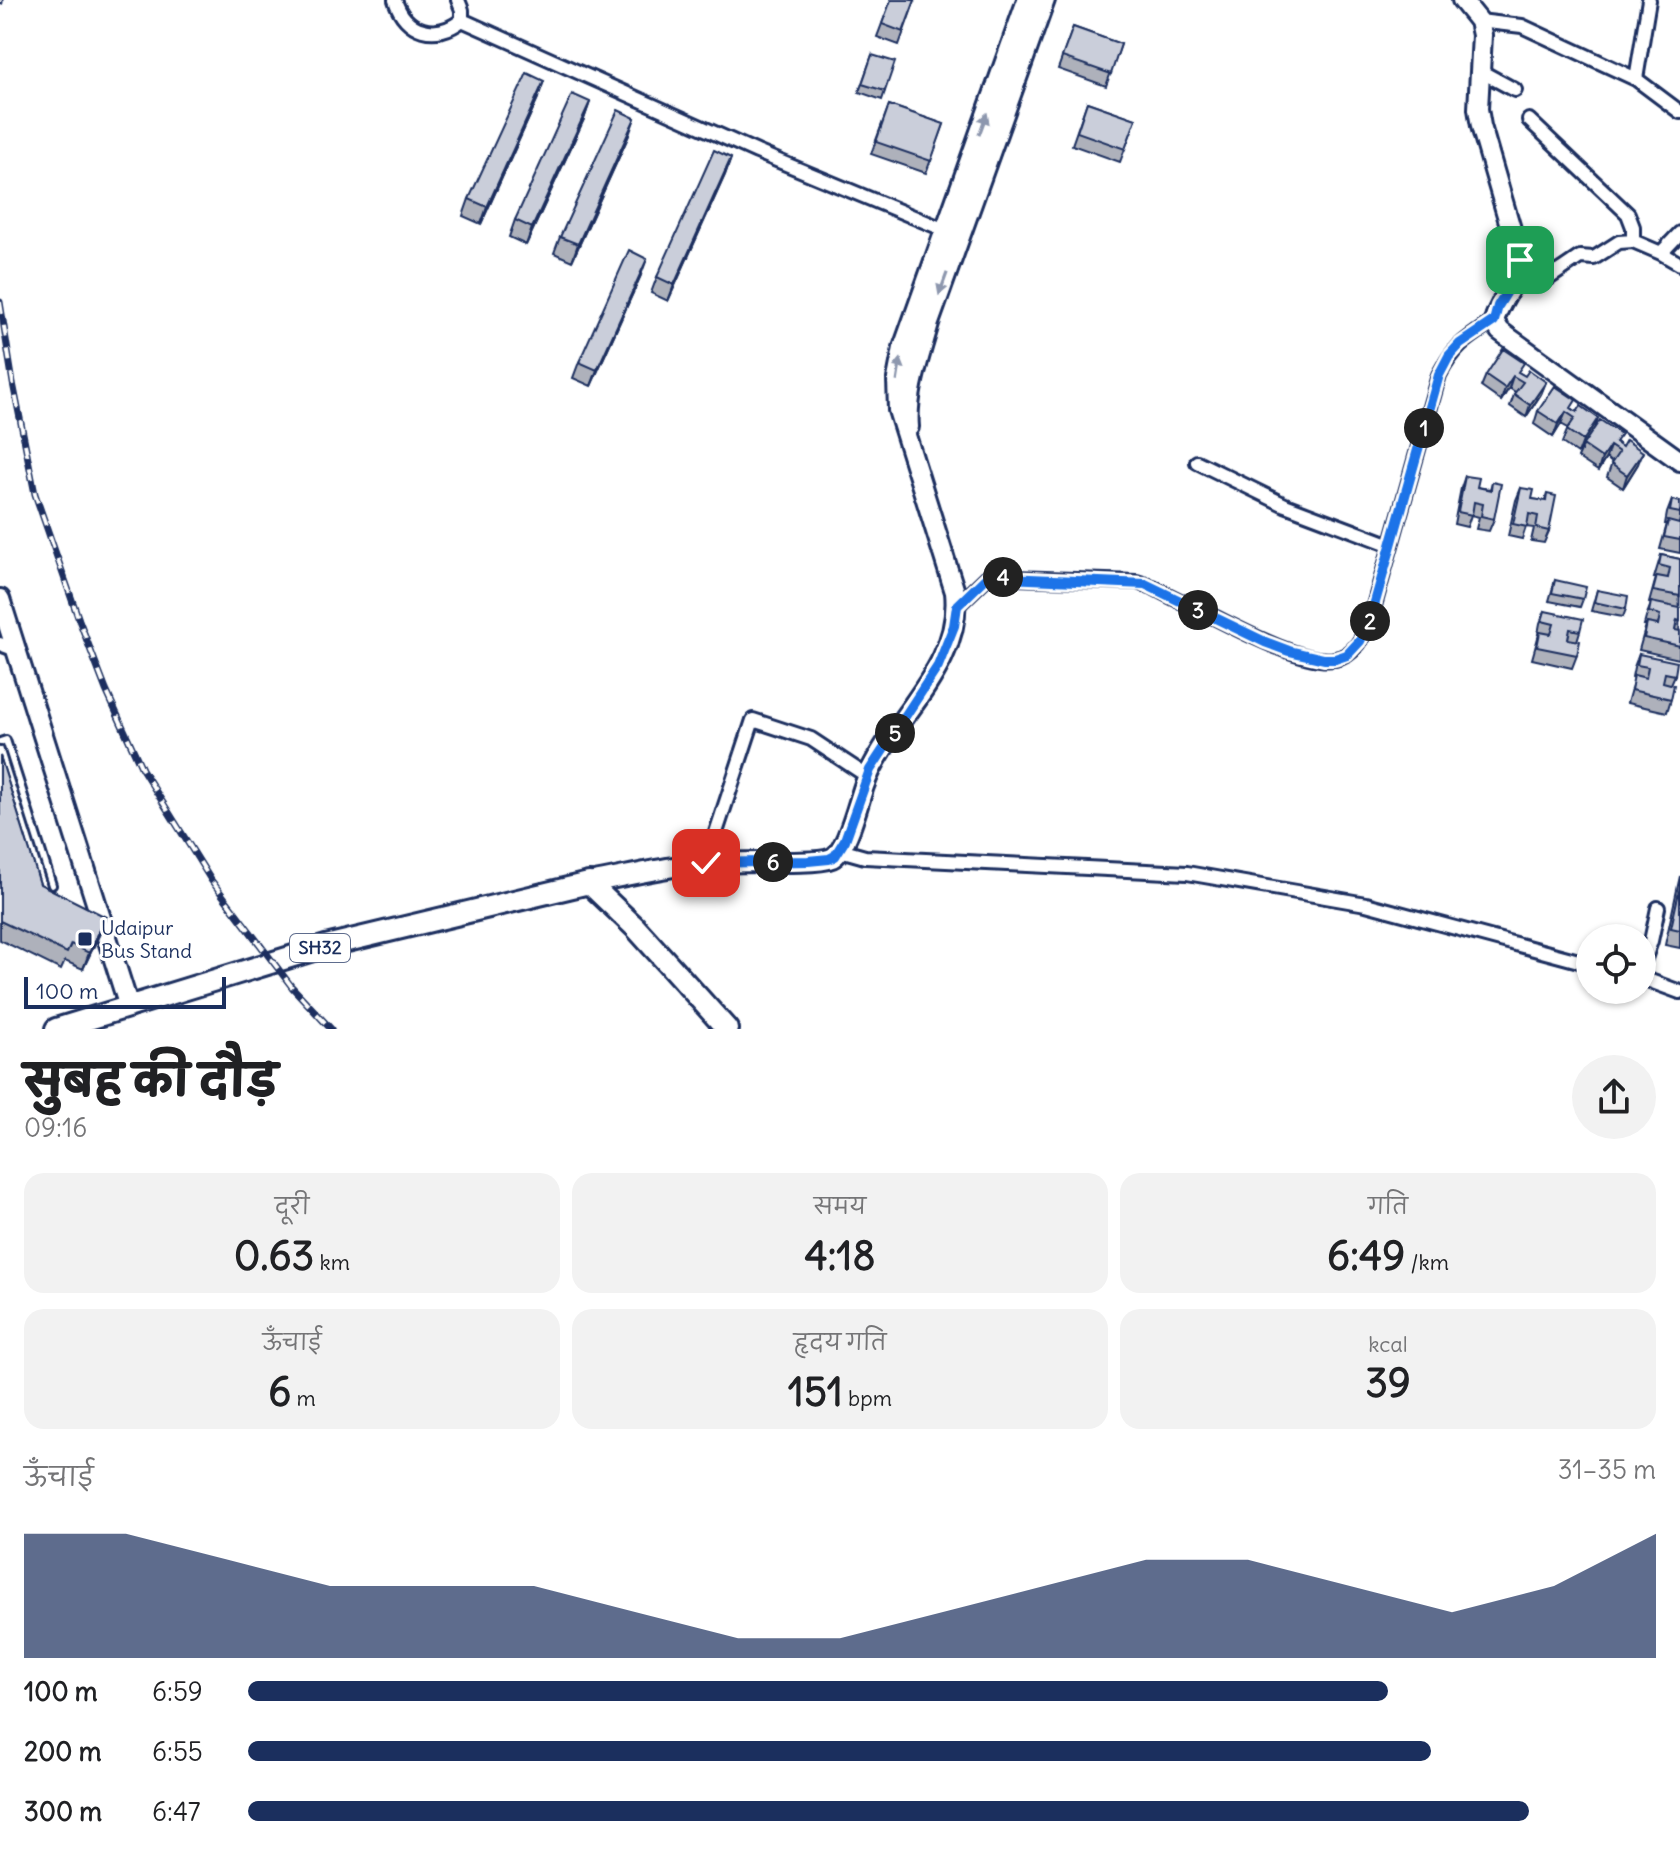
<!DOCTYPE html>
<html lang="hi">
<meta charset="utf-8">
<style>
body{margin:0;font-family:Delius,"Playpen Sans Deva",sans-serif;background:#f2f2f2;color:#202124;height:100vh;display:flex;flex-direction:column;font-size:30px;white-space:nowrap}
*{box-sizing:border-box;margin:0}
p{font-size:26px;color:#757577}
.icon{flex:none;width:44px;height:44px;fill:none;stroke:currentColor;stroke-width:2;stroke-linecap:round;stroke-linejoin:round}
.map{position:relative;height:1029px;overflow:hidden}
.side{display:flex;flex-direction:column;background:#fff;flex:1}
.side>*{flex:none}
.controls{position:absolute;left:1576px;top:924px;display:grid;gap:16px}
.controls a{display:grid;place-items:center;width:80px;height:80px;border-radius:50%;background:#fff;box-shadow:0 2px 6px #0004;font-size:40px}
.scale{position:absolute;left:24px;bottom:20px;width:202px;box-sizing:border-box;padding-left:8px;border:4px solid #1b2f5e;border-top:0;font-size:22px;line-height:28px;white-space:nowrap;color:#1b2f5e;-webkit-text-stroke:6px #fff;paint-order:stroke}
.pin{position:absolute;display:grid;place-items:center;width:68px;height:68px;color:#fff;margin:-34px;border-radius:16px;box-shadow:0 4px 12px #0006}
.km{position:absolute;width:40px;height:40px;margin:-20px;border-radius:50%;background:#222;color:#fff;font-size:22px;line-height:40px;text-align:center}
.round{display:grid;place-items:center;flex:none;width:84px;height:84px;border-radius:42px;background:#f2f2f2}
.headline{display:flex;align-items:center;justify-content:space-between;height:136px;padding:0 24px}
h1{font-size:44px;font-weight:800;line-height:60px}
.stats{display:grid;grid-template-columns:repeat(3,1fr);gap:12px;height:136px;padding:8px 24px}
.stats div{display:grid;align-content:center;border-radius:20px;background:#f2f2f2;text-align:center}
.stats b{font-size:40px;font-weight:800}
.stats small{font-size:22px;font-weight:400}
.stats p{font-size:22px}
.chart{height:224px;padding:16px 24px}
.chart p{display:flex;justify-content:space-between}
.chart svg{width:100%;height:144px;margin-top:8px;fill:#1b2f5e;opacity:.7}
ul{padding:0 24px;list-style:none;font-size:26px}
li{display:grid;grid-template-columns:128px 96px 1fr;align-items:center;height:60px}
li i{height:20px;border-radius:10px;background:#1b2f5e}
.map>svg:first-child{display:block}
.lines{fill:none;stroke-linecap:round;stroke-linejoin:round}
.lane-casing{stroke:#1b2f5e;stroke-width:12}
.street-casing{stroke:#1b2f5e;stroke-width:18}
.secondary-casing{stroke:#1b2f5e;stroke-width:24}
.primary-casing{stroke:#1b2f5e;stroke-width:26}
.lane{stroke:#fff;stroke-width:6}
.street{stroke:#fff;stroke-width:12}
.secondary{stroke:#fff;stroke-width:18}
.primary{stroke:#fff;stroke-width:20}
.rail-casing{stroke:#1b2f5e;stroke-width:7}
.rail{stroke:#fff;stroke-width:4;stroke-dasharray:12;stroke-linecap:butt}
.wall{fill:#aeb1bb;stroke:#1b2f5e;stroke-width:2}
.shaded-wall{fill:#8d9099;stroke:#1b2f5e;stroke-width:2}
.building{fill:#caceda;stroke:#1b2f5e;stroke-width:2}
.oneway{fill:#8d97ae}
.route-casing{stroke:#fff;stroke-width:16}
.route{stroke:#1a73e8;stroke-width:10}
.poi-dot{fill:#1b2f5e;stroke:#fff;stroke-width:3}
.labels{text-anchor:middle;stroke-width:6;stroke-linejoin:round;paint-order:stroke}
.shield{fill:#fff;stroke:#5f6d8e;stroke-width:2}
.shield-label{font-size:18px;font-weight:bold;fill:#1b2f5e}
.poi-label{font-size:20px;fill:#1b2f5e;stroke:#fff;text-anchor:start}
</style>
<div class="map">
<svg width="1680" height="1029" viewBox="0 0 1680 1029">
<rect width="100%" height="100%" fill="#fff"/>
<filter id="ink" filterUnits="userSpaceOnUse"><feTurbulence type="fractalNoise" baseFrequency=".0125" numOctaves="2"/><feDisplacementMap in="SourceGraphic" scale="16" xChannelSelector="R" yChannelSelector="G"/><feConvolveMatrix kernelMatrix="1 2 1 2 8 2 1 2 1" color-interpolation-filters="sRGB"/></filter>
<g filter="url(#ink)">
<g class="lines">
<defs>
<path id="lane" d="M0,742L6,740L52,885"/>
<path id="street" d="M395,0C405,32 436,41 462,20
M458,0L462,10V20L757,152L950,232
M1479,21L1522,26L1636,79L1680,112
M1480,71L1515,90
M1636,79L1649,0
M1529,120L1628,214L1633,227V241
M1661,253L1680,264
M1519,272L1546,280L1580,257L1594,258L1619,242L1633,241L1661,253L1680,233
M1197,462L1285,505L1391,545
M957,606L987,577L1137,582L1153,587C1170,597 1189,605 1208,614C1236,628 1305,665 1335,659C1355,656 1364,636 1370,620L1439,375C1455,345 1467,339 1494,321
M0,644L16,650
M840,850L865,857L1187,873L1366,904L1590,964
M706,863L753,720L811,739L867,776
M1642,967L1651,941L1658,908
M1642,978L1680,992"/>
<path id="secondary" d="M1462,0L1479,21L1482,35L1478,109L1481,126L1520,260C1518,283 1500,299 1494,321L1500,331L1508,337L1680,461
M909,427C906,393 920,356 929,323L1045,0
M0,599L129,1007
M589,883C629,876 670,865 710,863C736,862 763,862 789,862C802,861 820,863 832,858C847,851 858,803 864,786C888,719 963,670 955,592L898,410L897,379L903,348L1027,0"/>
<path id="primary" d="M56,1029L326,946L589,883L635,927L727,1029"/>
</defs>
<use href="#lane" class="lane-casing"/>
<use href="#street" class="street-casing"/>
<use href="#secondary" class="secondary-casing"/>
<use href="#primary" class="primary-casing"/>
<use href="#lane" class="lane"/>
<use href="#street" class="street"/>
<use href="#secondary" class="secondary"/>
<use href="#primary" class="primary"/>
<defs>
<path id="rail" d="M0,2V0
M0,302L13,383L35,494L79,620L106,690L142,769L211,880L292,987L331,1029"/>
</defs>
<use href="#rail" class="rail-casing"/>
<use href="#rail" class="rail"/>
</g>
<path class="wall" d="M891,0H915L899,45L877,37Z
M1073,27L1121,44L1106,86L1058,69Z
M872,55L885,91L882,100L859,92Z
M538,98L481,224L463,216L469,199Z
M590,102L584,119L526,245L509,237L515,220Z
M1087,102L1136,119L1120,162L1072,145Z
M889,105L944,124L926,173L871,154Z
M629,135L572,261L554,253L560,237Z
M731,158L725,175L668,301L651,293L657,277Z
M641,275L591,386L573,378L579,362Z
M1520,373L1525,376L1546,382L1541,394L1526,417L1510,406L1515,392L1509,388L1501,401L1481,387L1486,375Z
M1573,409L1617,443L1638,464L1623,488L1607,477L1612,463L1606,458L1598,471L1578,458L1582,449L1578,454L1562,443L1568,428L1561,424L1553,437L1534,424L1538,411Z
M1465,476L1477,487L1490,489L1492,482L1494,519L1489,531L1476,529L1479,517L1471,515L1467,527L1454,524L1461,488Z
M1521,488L1532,499L1545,501L1547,494L1549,531L1544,543L1531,541L1534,528L1526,527L1522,539L1508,536L1516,500Z
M1672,500L1680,502V553L1660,549L1667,524H1665L1667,513Z
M1661,555L1680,559L1679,659L1639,650L1646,625H1644L1647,614L1651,604L1649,603L1656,578H1654Z
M1555,580L1583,599L1580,607L1549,601Z
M1597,590L1626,609L1623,617L1591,611Z
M1545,611L1580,631L1577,641V655L1572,668L1532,659L1539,634H1538L1540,623Z
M1639,654L1675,675L1671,684V699L1667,712L1627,703L1634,678L1632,677L1634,667Z
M0,756L40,884L100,933L83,969L65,961L61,970L0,940Z
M1680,876V948L1665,945Z"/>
<path class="shaded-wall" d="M544,81L538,98L481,224L487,207Z
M590,102L584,119L526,245L532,228Z
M635,118L629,135L572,261L578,244Z
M731,158L725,175L668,301L674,285Z
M647,259L641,275L591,386L597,370Z
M1513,376L1509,388L1501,401L1505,388Z
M1546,382L1541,394L1526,417L1530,405Z
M1566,412L1561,424L1553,437L1558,424Z
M1598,418L1594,430L1578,454L1583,441Z
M1610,446L1606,458L1598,471L1602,458Z
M1643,452L1638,464L1623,488L1627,475Z
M106,917L100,933L83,969L89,953Z"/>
<path class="building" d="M891,0H915L903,32L882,24Z
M1073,27L1121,44L1111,74L1062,57Z
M872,55L895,62L885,91L862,84Z
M527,73L544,81L487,207L469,199Z
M572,94L590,102L532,228L515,220Z
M1087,102L1136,119L1125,149L1077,132Z
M889,105L944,124L931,161L876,142Z
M618,110L635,118L578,244L560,237Z
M714,150L731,158L674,285L657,277Z
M629,250L647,259L597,370L579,362Z
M1503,349L1524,363L1518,372L1525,376L1529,370L1546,382L1530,405L1514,394L1523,382L1513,376L1505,388L1486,375Z
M1555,386L1576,400L1571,408L1577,412L1581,406L1598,418L1583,441L1567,430L1575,418L1566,412L1558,424L1538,411Z
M1600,420L1621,434L1615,442L1622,447L1626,440L1643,452L1627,475L1611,464L1619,452L1610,446L1602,458L1583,445Z
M1465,476L1479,478L1477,487L1491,490L1492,482L1501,484L1494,519L1481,516L1483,504L1474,502L1472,515L1458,512Z
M1521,488L1534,490L1532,499L1546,501L1547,494L1556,496L1549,531L1536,528L1538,516L1529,514L1527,527L1513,524Z
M1672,500L1680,502V513L1670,511Z
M1680,519V540L1664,537L1668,521L1679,524Z
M1661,555L1680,559V596L1653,591L1657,576L1668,578L1670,568L1659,565Z
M1555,580L1586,587L1583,599L1552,593Z
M1597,590L1628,596L1626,609L1594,602Z
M1651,602L1680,608V621L1677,620L1675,630L1680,631V646L1644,638L1647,623L1658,625L1660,615L1649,612Z
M1545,611L1583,619L1580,631L1570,629L1568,639L1580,641L1577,655L1537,647L1540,632L1551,634L1554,624L1542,621Z
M1639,654L1677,662L1675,675L1665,673L1663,682L1674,685L1671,699L1631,690L1634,675L1646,678L1648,667L1637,665Z
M0,756L40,884L106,917L89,953L71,944L67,953L0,921Z
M1680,887V930L1671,928Z"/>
<defs><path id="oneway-solid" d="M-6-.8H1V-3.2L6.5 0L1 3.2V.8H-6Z" transform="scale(2)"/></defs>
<g class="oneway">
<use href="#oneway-solid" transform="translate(983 124) rotate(-70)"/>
<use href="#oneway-solid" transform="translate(943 284) rotate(110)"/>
<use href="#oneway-solid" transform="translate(899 370) rotate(-81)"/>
</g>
</g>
<g class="lines" filter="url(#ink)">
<defs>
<path id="route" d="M706,863L808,861L829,859L835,856L845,840L870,770L938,666L954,626L957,606L987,577L1145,584L1265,642L1289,651L1324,659H1335L1347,655L1360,641L1370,620L1439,375L1449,356L1460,344L1494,321L1498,306L1519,272L1520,260"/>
</defs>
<use href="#route" class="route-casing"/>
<use href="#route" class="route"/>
</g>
<rect class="poi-dot" x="77" y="931" width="16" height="16" rx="4"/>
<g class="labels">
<rect class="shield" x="290" y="934" width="60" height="28" rx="6"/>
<g class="shield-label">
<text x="320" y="954">SH32</text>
</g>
<g class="poi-label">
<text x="101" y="935">Udaipur<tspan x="101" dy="23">Bus Stand</tspan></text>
</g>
</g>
</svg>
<div class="controls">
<a><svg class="icon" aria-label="locate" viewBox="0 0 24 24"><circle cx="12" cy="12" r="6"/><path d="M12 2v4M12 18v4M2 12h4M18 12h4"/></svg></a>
</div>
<div class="scale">100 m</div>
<div class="pin" style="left:1520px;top:260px;background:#1e9e55"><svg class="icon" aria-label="arrive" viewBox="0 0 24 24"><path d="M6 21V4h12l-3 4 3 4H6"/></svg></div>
<div class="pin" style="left:706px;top:863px;background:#d93025"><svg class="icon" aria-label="check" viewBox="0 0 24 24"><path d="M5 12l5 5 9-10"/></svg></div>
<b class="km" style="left:1424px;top:428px">1</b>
<b class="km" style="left:1370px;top:621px">2</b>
<b class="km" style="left:1198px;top:610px">3</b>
<b class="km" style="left:1003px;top:577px">4</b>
<b class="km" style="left:895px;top:733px">5</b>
<b class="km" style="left:773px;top:862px">6</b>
</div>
<section class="side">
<div class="headline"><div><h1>सुबह की दौड़</h1><p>09:16</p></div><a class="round"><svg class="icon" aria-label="share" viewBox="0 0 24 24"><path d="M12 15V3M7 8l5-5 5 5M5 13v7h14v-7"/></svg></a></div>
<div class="stats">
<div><p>दूरी</p><b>0.63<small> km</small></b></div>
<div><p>समय</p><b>4:18</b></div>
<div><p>गति</p><b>6:49<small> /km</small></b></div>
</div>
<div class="stats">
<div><p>ऊँचाई</p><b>6<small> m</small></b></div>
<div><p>हृदय गति</p><b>151<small> bpm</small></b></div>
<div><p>kcal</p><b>39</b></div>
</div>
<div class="chart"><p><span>ऊँचाई</span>31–35 m</p>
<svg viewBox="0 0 160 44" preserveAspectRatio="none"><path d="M0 44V6L10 6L20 14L30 22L40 22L50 22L60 30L70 38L80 38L90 30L100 22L110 14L120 14L130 22L140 30L150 22L160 6V44z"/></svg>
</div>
<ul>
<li><b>100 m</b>6:59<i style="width:81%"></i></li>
<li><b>200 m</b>6:55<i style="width:84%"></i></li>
<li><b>300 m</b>6:47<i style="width:91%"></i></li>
</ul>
</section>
